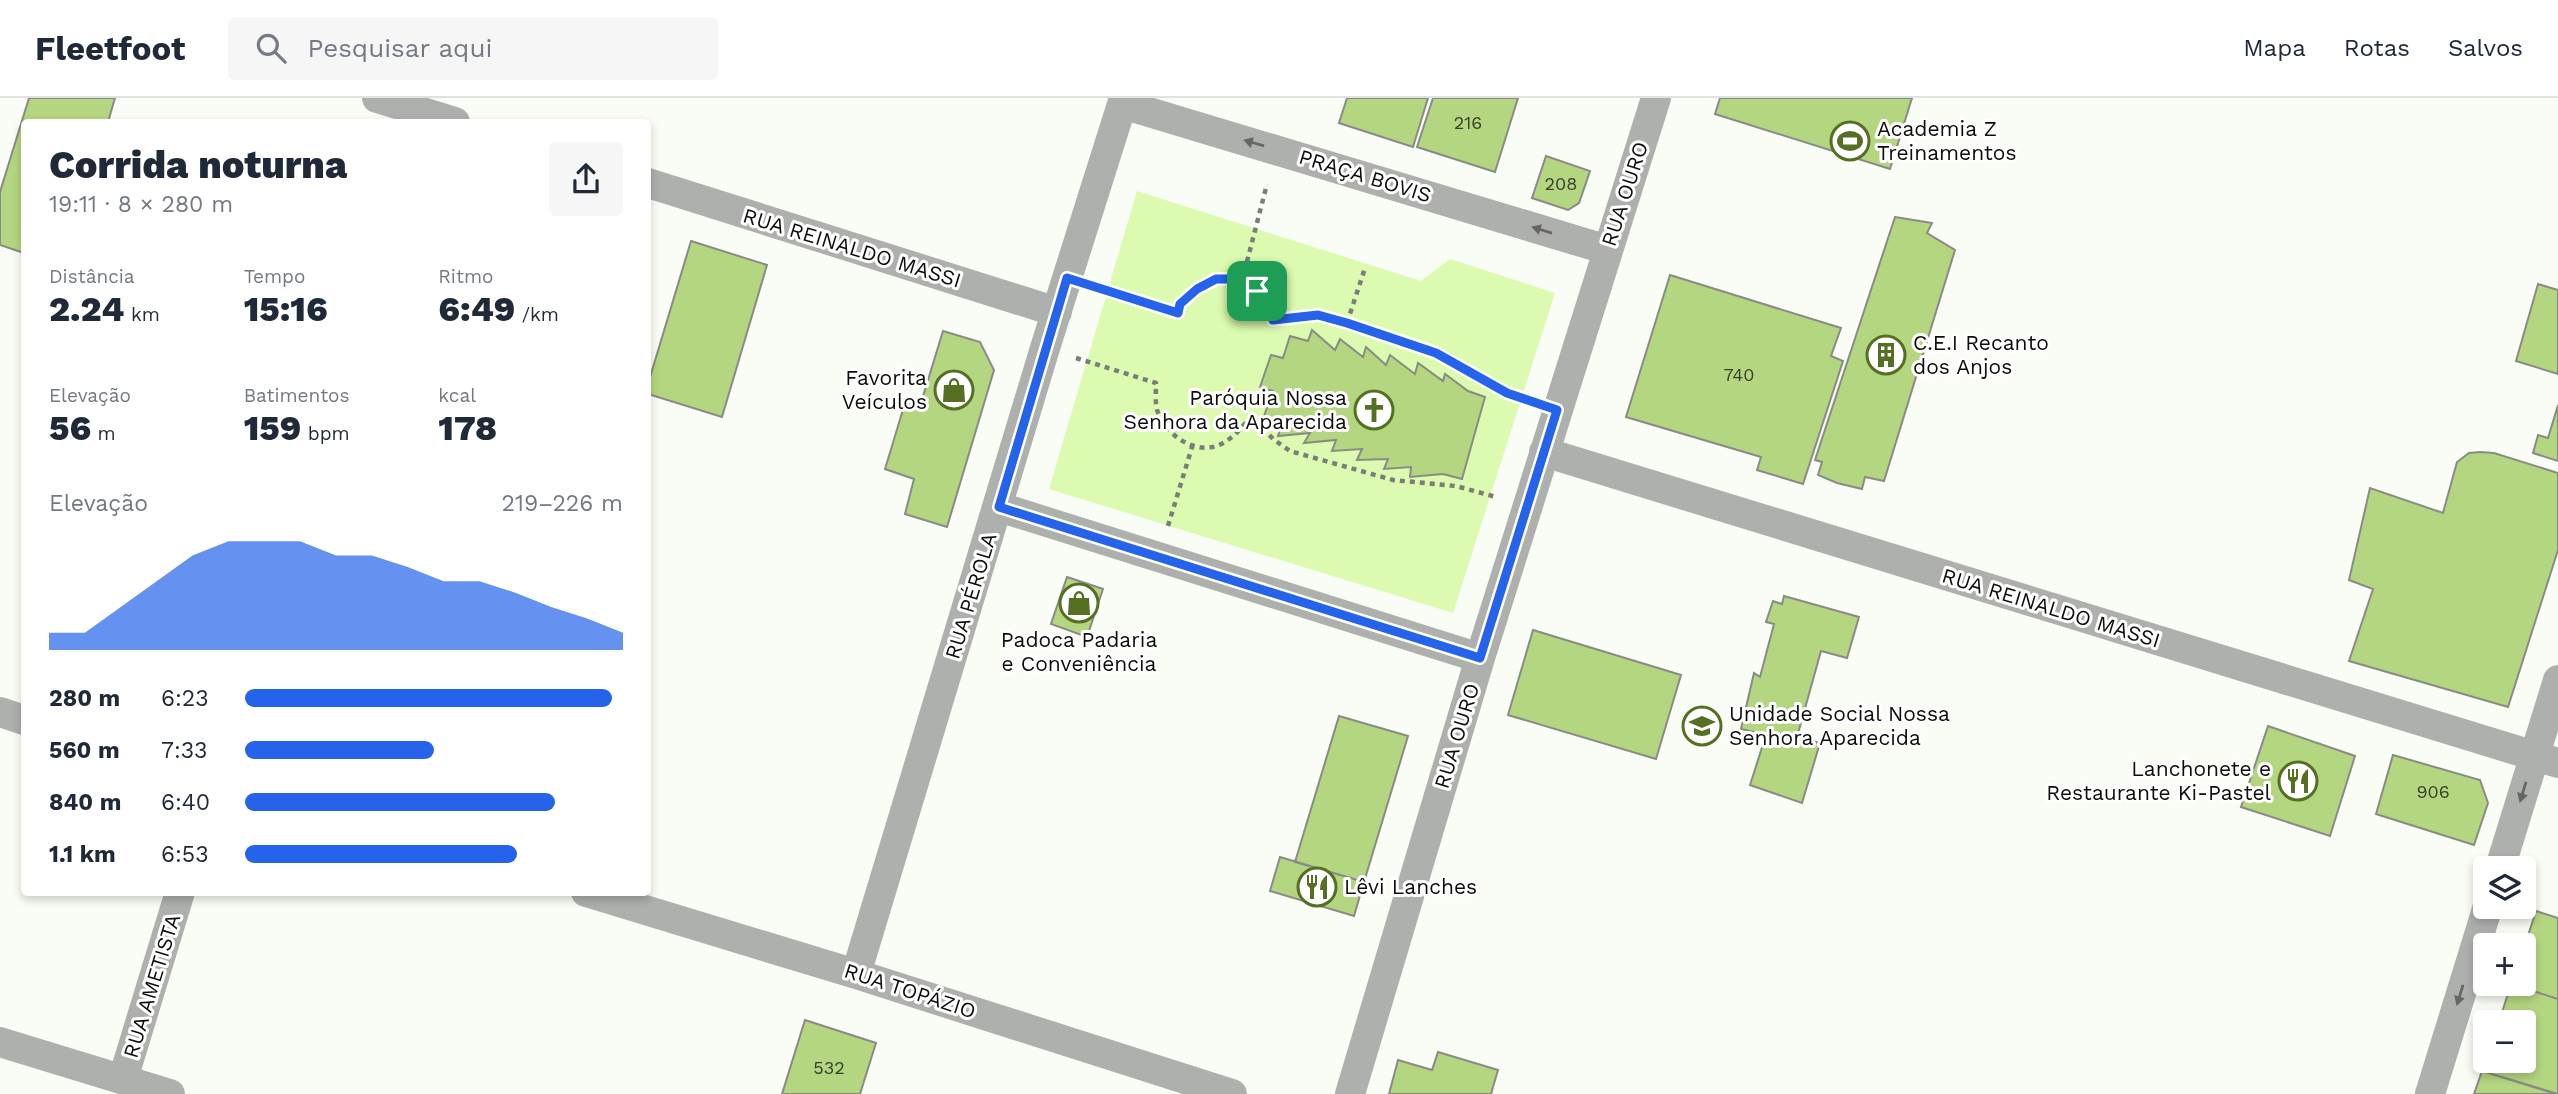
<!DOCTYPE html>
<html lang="pt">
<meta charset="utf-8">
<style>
body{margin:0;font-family:"Work Sans",sans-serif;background:#f6f6f7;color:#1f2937;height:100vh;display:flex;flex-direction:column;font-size:26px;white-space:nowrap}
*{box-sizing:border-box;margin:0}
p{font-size:23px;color:#747a83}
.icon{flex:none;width:38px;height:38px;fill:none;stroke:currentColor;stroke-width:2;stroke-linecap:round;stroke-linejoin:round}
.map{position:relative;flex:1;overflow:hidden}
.panel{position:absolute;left:21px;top:21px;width:630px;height:777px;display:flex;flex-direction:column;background:#fff;border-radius:7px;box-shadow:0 4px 10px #0003}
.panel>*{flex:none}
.fabs{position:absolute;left:2473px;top:758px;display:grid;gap:14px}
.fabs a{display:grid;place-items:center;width:63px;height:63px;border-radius:7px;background:#fff;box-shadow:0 4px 10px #0003;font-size:35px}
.pin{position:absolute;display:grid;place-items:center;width:60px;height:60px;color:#fff;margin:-30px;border-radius:14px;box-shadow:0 4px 10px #0006}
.round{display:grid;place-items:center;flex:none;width:74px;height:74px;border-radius:7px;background:#f6f6f7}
.head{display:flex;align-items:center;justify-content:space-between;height:119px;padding:0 28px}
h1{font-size:38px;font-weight:800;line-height:52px}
.figures{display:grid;grid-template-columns:repeat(3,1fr);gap:10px;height:119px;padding:7px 28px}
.figures div{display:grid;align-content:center}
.figures b{font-size:35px;font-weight:800}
.figures small{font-size:19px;font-weight:400}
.figures p{font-size:19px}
.chart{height:196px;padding:14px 28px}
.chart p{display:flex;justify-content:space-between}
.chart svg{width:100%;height:126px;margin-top:7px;fill:#2563eb;opacity:.7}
ul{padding:0 28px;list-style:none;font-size:23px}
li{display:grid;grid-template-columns:112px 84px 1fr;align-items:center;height:52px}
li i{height:18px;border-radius:9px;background:#2563eb}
header{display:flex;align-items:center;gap:42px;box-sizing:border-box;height:98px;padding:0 35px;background:#fff;border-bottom:2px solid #e0e1e3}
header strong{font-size:33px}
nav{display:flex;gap:38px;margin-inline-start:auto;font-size:24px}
.search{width:490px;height:63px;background:#f6f6f7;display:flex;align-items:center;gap:18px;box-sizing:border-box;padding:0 24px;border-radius:7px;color:#747a83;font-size:26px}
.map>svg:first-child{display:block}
.green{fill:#dcfbb0}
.building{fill:#b4d681;stroke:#898c85;stroke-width:2}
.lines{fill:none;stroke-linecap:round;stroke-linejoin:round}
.path{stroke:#7b7d78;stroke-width:4.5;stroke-dasharray:5 5;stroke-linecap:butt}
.minor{stroke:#aeb0ad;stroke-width:30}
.oneway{fill:#666764}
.route-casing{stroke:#fff;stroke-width:14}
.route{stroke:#2563eb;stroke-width:9}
.labels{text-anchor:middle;stroke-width:6;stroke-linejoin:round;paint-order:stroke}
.number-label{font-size:18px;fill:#374028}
.poi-label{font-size:21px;fill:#0d0e0b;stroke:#fff;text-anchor:start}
.street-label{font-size:21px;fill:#0d0e0b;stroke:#fff}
</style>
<header>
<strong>Fleetfoot</strong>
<div class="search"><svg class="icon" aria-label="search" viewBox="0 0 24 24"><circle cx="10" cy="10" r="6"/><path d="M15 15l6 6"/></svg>Pesquisar aqui</div>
<nav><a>Mapa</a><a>Rotas</a><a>Salvos</a></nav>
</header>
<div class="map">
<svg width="2558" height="996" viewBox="0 0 2558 996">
<rect width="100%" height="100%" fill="#f9fdf5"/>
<path class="green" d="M1137,93L1421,183L1450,161L1555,195L1453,515L1049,391Z"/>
<path class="building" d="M29,0H115L108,24H24V155L0,147V94Z
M1347,0H1428L1413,49L1339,25Z
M1433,0H1518L1495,74L1417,49Z
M1720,0H1912L1890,71L1715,16Z
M1546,58L1590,73L1579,105L1568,112L1532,100Z
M1895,119L1932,125L1927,135L1955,152L1884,383L1865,379L1862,391L1837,385L1818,377L1822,364L1815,362Z
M691,143L767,167L722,319L648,296V286Z
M1670,177L1841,230L1831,258L1843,263L1803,386L1757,372L1761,359L1626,319Z
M2538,186L2558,192V276L2516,263Z
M1312,232L1335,252L1340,241L1363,259L1366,249L1386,267L1390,257L1415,276L1418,265L1443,283L1445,276L1468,293L1485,299L1462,381L1443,376L1410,379L1411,369L1384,371L1388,361L1357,362L1362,351L1332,353L1336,342L1304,345L1310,335L1278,338L1282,326L1264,318L1273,293L1260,289L1271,257L1283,260L1290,238L1308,243Z
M943,233L980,244L994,272L947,429L905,416L914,381L885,371L905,305L920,308Z
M2558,307V363L2533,355L2538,337L2548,340Z
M2480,354L2494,355L2558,375V452L2508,609L2349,563L2373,491L2349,482L2370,390L2443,415L2457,364L2469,355Z
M1067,479L1103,491L1087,539L1051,526Z
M1784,498L1859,519L1847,560L1821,553L1797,639L1820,645L1802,705L1750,687L1766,637L1741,631L1754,575L1760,579L1774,526L1766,524L1773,503L1782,506Z
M1533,532L1681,577L1656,661L1508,617Z
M1339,618L1408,638L1364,784L1295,764Z
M2268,628L2355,658L2330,738L2241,709Z
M2393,657L2480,682L2488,705L2474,747L2376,716Z
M1280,759L1364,784L1354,818L1270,793Z
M2536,813L2558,820V901L2511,886H2524V850Z
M2511,886L2558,901V996L2482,973L2486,962H2524V924H2499Z
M805,922L876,945L860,996H782Z
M1438,954L1498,972L1491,996H1389L1398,962L1432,972Z
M2482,973L2556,996H2474Z"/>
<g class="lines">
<path class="path" d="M1242,183L1267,86
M1100,190L1178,215L1180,206L1197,191L1216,181H1231L1242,183L1257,193L1268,204L1273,222L1318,217L1347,225L1436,255L1508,295L1526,301
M1347,225L1365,170
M1076,260L1156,285C1156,293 1155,304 1157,312C1167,340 1201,362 1228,342C1237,336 1244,326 1252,318L1273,341L1290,353L1393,382L1456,388L1496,399
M1168,428L1192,349"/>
<path class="minor" d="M377,0L455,24
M1122,6L1608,152
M648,85L1057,214
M1544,354L2558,665
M999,409L1480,560
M0,614L24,622
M2500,770L2558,582
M586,794L856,876L1232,996
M856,876L1045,250L1124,0
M0,944L170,996
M123,981L180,794
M1350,996L1480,560L1656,0
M2430,996L2488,808"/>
</g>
<defs><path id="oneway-solid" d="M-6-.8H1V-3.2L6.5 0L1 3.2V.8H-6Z" transform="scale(1.75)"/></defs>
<g class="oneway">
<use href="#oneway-solid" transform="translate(1254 45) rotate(-164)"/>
<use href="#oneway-solid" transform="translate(1542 132) rotate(-163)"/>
<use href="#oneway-solid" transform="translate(2523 694) rotate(107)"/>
<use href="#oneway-solid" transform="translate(2460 897) rotate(107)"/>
</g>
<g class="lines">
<defs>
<path id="route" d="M1067,180L1178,215L1180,206L1197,191L1216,181H1231L1242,183L1257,193L1268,204L1273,222L1318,217L1347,225L1436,255L1507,295L1557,312L1480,560L999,409Z"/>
</defs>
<use href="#route" class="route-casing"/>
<use href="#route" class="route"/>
</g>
<defs>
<symbol id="stadium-ring" viewBox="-11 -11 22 22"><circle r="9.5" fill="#fff" stroke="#557023" stroke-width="1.5"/><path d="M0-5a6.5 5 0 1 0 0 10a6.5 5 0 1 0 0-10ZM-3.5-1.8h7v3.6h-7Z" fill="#557023"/></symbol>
<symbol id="building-ring" viewBox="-11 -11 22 22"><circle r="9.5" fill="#fff" stroke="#557023" stroke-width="1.5"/><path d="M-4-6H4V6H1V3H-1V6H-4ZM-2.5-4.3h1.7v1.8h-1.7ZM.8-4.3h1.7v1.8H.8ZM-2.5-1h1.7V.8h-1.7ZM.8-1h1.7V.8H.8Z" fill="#557023"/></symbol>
<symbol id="shop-ring" viewBox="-11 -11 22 22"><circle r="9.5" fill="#fff" stroke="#557023" stroke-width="1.5"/><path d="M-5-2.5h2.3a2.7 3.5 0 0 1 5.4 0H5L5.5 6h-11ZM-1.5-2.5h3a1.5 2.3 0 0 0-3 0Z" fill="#557023"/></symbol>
<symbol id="church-ring" viewBox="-11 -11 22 22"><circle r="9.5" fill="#fff" stroke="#557023" stroke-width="1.5"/><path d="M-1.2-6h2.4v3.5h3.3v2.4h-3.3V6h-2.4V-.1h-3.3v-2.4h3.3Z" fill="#557023"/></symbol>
<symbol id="school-ring" viewBox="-11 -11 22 22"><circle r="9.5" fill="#fff" stroke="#557023" stroke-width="1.5"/><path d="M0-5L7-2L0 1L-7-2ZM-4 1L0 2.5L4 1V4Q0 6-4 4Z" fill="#557023"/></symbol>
<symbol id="restaurant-ring" viewBox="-11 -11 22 22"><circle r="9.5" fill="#fff" stroke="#557023" stroke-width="1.5"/><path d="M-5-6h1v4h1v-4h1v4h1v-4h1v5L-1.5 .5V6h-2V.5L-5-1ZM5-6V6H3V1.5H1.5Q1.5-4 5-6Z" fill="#557023"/></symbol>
</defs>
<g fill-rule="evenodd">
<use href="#stadium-ring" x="1828" y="21" width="44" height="44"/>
<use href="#building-ring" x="1864" y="235" width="44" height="44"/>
<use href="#shop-ring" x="932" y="270" width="44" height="44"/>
<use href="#church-ring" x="1352" y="290" width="44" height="44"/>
<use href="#shop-ring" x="1057" y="483" width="44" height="44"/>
<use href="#school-ring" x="1680" y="606" width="44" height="44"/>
<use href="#restaurant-ring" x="2276" y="661" width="44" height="44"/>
<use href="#restaurant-ring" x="1295" y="767" width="44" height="44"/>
</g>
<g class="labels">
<g class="number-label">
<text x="1468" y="31">216</text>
<text x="1561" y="92">208</text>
<text x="1739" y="283">740</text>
<text x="2433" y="700">906</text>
<text x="829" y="976">532</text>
</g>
<g class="poi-label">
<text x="1877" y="38">Academia Z<tspan x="1877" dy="24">Treinamentos</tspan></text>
<text x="1913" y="252">C.E.I Recanto<tspan x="1913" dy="24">dos Anjos</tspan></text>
<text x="927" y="287" text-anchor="end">Favorita<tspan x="927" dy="24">Veículos</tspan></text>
<text x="1347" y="307" text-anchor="end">Paróquia Nossa<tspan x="1347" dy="24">Senhora da Aparecida</tspan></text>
<text x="1079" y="549" text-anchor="middle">Padoca Padaria<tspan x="1079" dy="24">e Conveniência</tspan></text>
<text x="1729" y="623">Unidade Social Nossa<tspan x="1729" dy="24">Senhora Aparecida</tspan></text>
<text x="2271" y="678" text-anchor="end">Lanchonete e<tspan x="2271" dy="24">Restaurante Ki-Pastel</tspan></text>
<text x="1344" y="796">Lêvi Lanches</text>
</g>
<g class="street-label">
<text transform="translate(1365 78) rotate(17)" y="7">PRAÇA BOVIS</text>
<text transform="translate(1625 96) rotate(-72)" y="7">RUA OURO</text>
<text transform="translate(852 150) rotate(17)" y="7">RUA REINALDO MASSI</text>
<text transform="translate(971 498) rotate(-73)" y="7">RUA PÉROLA</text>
<text transform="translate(2051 510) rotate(17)" y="7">RUA REINALDO MASSI</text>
<text transform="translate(1457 638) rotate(-73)" y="7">RUA OURO</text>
<text transform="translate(152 888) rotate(-73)" y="7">RUA AMETISTA</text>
<text transform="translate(910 893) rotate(18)" y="7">RUA TOPÁZIO</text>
</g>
</g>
</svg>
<div class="fabs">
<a><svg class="icon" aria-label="layers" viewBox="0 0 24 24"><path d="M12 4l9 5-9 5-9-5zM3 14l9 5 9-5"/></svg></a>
<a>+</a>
<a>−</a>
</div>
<div class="pin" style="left:1257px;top:193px;background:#1e9e55"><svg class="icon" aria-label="arrive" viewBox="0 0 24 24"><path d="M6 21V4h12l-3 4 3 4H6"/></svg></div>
<section class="panel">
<div class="head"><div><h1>Corrida noturna</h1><p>19:11 · 8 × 280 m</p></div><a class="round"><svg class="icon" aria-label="share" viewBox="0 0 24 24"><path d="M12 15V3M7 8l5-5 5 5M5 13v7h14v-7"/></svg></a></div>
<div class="figures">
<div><p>Distância</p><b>2.24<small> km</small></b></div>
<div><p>Tempo</p><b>15:16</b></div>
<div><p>Ritmo</p><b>6:49<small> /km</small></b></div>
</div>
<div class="figures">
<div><p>Elevação</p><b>56<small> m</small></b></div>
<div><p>Batimentos</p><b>159<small> bpm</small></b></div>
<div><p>kcal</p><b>178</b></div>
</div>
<div class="chart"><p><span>Elevação</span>219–226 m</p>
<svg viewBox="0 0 160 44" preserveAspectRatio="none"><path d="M0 44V38L10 38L20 29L30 20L40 11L50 6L60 6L70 6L80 11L90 11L100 15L110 20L120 20L130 24L140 29L150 33L160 38V44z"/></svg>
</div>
<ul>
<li><b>280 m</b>6:23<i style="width:97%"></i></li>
<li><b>560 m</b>7:33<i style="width:50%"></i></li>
<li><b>840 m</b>6:40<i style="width:82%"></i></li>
<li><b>1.1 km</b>6:53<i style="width:72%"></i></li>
</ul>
</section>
</div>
